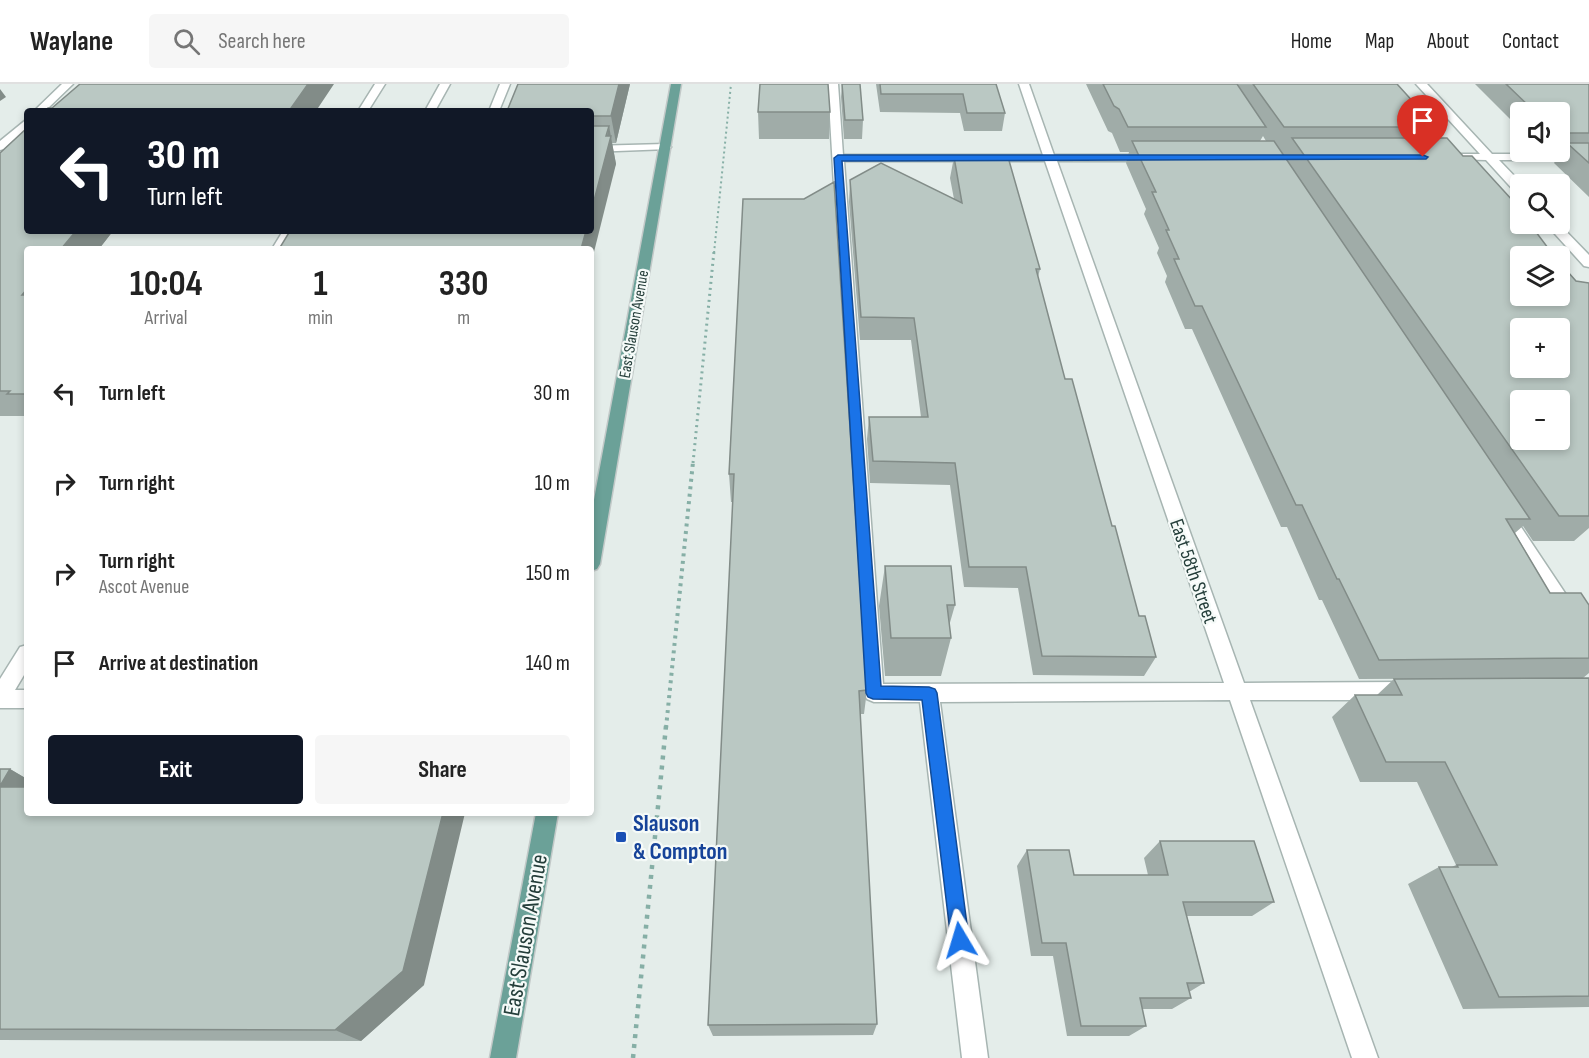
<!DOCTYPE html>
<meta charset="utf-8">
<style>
body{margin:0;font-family:"Sofia Sans Condensed",sans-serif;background:#f6f6f6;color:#222;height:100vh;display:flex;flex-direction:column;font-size:22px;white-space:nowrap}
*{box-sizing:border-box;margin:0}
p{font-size:20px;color:#767676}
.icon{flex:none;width:33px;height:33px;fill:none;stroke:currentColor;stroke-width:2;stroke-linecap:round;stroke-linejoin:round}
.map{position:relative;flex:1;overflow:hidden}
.side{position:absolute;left:24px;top:162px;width:570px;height:570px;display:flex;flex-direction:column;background:#fff;border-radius:6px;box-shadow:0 3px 9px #0003}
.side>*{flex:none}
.top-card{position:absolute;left:24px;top:24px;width:570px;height:126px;border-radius:6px;box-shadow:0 3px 9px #0003;background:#111827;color:#fff;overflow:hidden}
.buttons{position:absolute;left:1510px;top:18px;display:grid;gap:12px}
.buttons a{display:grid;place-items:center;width:60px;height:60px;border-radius:6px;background:#fff;box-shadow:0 3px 9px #0003;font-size:30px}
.pin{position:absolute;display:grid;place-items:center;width:51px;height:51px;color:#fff;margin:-62px -26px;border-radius:50% 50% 50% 0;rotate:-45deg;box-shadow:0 0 6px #0007}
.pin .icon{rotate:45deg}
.me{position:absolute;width:66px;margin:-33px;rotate:353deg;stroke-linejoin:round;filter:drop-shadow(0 0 4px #0008)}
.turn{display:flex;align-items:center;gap:21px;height:126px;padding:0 24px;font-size:27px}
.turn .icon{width:78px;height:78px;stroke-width:2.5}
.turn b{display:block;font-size:42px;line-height:51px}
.eta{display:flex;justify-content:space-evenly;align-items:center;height:102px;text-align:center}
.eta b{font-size:36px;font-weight:700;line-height:42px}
.cta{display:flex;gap:12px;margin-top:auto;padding:12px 24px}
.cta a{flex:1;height:69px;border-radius:6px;background:#111827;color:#fff;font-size:24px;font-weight:700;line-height:69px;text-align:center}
.cta a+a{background:#f6f6f6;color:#222}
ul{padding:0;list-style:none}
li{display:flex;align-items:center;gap:18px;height:90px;padding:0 24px}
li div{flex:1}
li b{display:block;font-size:22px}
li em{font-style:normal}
header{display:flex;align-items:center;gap:36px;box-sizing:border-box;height:84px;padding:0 30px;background:#fff;border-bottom:2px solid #e0e0e0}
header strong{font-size:28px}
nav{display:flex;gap:33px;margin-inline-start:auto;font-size:21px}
.search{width:420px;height:54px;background:#f6f6f6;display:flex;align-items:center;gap:15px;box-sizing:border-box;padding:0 21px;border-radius:6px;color:#767676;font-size:22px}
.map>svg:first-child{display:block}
</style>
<header>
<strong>Waylane</strong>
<div class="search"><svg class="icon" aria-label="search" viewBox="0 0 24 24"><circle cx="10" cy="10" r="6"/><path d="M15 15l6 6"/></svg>Search here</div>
<nav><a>Home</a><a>Map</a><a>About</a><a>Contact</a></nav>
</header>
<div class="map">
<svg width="1589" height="974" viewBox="0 0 1589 974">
<rect width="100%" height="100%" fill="#e4edea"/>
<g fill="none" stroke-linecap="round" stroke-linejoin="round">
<defs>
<path id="minor" d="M62,0h11l-28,27h-11z
M375,0h10l-17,27h-10z
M440,0h10l-15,27h-10z
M500,0h10l-11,27h-10z
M828,0h10l5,71h200l-24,-71h10l25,71h98l6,3 -6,3h-95l187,522 160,-1 7,3 3,6 -3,6 -7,3h-154l128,358h-26l-122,-358 -290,2 48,356h-26l-42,-356h-46l-7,-3 -3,-6zM844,77h201l179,522 -341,1z
M1416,0h11l65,70h97v6h-90l23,24 -1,11 -4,-1 -31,-34 -40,-1 -2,-2 6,-3h30z
M27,35v9l-23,21 -4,1v-9z
M665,60l6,3 -2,2 -78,3v-6z
M1546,140h13l30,31v12l-5,-1z
M283,147h12l-11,18h-12z
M1503,424l6,1 80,120v24l-7,-2 -85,-132 -3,-5 3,-5z
M27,561v25l-12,20h12v18h-27v-29l20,-32z"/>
<path id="major" d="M671,0h10l-81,480 -3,5 -6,2v-55z
M536,729h22l-42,245h-26z"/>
</defs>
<use href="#minor" stroke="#a7b5b2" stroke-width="3"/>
<use href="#major" stroke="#c2c9c8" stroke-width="3"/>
<path stroke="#86afa6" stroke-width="2" stroke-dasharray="2 3" stroke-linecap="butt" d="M714,169l17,-169"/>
<path stroke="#86afa6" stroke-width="3" stroke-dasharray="2 4" stroke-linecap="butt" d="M693,379l21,-212"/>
<path stroke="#86afa6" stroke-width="4" stroke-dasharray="3 4.5" stroke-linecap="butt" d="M666,644l27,-266"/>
<path stroke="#86afa6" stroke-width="4.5" stroke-dasharray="4 6" stroke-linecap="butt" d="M633,974l33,-332"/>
<use href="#minor" fill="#fff" fill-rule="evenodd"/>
<use href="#major" fill="#6ba198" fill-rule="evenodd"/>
</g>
<path fill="#a0aca8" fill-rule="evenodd" d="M630,0l-14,59h-4l4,21 -25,67v-120z
M842,0h18l3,36 -1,19h-18l-3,-42z
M876,0h120l9,29 -3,18h-38l-4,-18 -80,-1z
M1086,0h311l39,43 -6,11 124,118 22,25 13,2v245l-15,13h-41l-10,-15 -8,7 35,60 39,12v68l-6,5 -224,1 -37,-79h-3l-32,-73h-6l-89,-198h-7l-20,-47 2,-6 -10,-23 2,-5 -15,-34 2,-5 -20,-46 3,-11h-9l-8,-19 -4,-2zM1263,52l3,5h-6z
M1475,0h114v113l-35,-34 7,-11h-19h18v-40h-39v18z
M758,28h72l-1,27h-70z
M0,69l113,78 -14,18h-72v167h-27z
M954,73l86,112 -2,8 27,102 74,237 17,41 -12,19 -111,-1 -15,-87 -54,-1 -14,-102 -80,-2 -3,-44 2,-22h52l-10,-77h-51l-11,-138 1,-22 104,19 -4,-21z
M743,115l124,491 -3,24h-4l17,310 -4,11 -160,1 -5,-11 25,-523h-2l-2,-28z
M885,482l70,39 -6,21 2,12 -10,38h-56l-6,-70z
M1589,594v329l-126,2 -55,-125 31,-17h13l4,-2 -39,-83h-57l-28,-65 23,-22h22l17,-16z
M0,685h10l17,10v34l397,172 -63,56 -361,-1z
M1160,757l114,61 -22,14h-65l17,67 -15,9 2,6 -19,11h-30l4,17 -17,10h-62l-14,-80h-22l-14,-90 10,-16 47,25h74l-4,-17z"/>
<path fill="#828c88" d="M308,0h26l-18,27h-27z
M619,0h11l-14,59 -5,-27z
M0,5l6,8 -6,4z
M609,42l7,38 -25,100v-15h-10l5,-18h5v-19z
M76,147h37l-14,18h-38z
M10,685l17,10v24l-27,-15v-2z
M443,729h22l-41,172 -63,56 -26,-11z"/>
<path fill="#bac8c3" stroke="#828c88" stroke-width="1.5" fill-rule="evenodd" d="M80,0h228l-19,27h-244l3,-3h4z
M518,0h101l-8,32h-20v-5h-84z
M760,0h68l2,28h-72z
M842,0h18l3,36h-18z
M880,0h116l9,29h-38l-4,-19h-82z
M1103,0h134l29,43h-138l-9,-18 -5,-3z
M1253,0h144l39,43h-152z
M1506,0h83v49h-29v-21h-25z
M591,42h18l-3,10h5l-20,76z
M27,44v103h49l-15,18h-34v40l-5,6h5v99h-20l3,-3h-10v-238z
M1292,54h155l16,18h9l41,45 8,11v12h9l24,32h-33v40h39v-33l16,18 13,2v233h-30zM1521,244h39v40h-39zM1521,316h39v40h-39z
M1132,57h142l256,378h-24l44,74h31l8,12v53l-210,2 -40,-81h-2l-35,-74h-6l-94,-199h-7l-21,-47h5l-13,-29h3l-17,-38h4z
M1567,59h22v20z
M954,73h54l32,112h-4l29,110h7l40,147h3l24,90h6l11,41 -114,-1 -16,-89h-57l-14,-104 -82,-2 -4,-44h59l-14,-99 -53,-1 -11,-137 31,-17 81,40z
M834,98l33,508 -8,1 18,333 -169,1 26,-551h-5l14,-275h61z
M290,147h296l-5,18h-302z
M885,482h66l4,39h-8l4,33h-60z
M1589,594v318l-90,1 -60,-130h19l-1,-2h40l-52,-103h-59l-31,-67h47l-8,-16z
M0,685h10l-10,17z
M0,703h27v26h416l-40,158 -68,59 -335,-1z
M1160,757h94l20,61h-91l21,81h-17l4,15h-51l6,28h-65l-15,-83h-24l-15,-93h42l5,25h94z"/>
<path fill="#1a73e8" stroke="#114b97" stroke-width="1.5" d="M1423,71l5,2 -2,2 -584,2 39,525 48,1 6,2 2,4 32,247 -3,6 -6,3 -7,-3 -2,-6 -29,-240 -49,-1 -5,-2 -2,-4 -32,-535 4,-3z"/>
<rect fill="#1a4fb4" stroke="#f5faf8" stroke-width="2" x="615" y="747" width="12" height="12" rx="3"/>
<g text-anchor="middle" stroke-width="4.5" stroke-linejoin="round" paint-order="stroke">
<g font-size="16" fill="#243e3a" stroke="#f5faf8">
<text transform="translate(633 240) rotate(-80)" y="6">East Slauson Avenue</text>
</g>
<g font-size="20" fill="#243e3a" stroke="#f5faf8">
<text transform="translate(1194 487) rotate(71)" y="7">East 58th Street</text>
</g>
<g font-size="24" font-weight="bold" fill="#164399" stroke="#f5faf8" text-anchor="start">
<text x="633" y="747">Slauson<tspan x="633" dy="28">&amp; Compton</tspan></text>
</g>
<g font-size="24" fill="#243e3a" stroke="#f5faf8">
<text transform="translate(525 851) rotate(-80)" y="8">East Slauson Avenue</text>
</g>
</g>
</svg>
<div class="buttons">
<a><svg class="icon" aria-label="sound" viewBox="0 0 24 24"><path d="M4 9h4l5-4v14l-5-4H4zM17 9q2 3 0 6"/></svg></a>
<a><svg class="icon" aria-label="search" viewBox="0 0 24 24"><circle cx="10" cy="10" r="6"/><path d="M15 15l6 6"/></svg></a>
<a><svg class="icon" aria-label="layers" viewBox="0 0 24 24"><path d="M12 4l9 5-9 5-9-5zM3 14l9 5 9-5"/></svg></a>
<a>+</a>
<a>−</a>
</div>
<div class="pin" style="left:1423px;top:73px;background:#d93025"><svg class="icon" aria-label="arrive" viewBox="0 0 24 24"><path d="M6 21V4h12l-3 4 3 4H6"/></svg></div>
<svg class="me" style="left:960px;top:856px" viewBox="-20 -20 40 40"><path d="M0-17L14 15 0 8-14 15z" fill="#1a73e8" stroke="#fff" stroke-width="4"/></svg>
<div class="top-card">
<div class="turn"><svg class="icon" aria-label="left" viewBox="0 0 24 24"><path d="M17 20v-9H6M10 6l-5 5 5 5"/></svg><div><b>30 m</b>Turn left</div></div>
</div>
<section class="side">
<div class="eta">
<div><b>10:04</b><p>Arrival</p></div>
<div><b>1</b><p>min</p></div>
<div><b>330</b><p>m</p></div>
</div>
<ul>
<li><svg class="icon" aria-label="left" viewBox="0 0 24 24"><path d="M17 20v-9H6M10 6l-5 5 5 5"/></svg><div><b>Turn left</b></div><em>30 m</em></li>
<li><svg class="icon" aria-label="right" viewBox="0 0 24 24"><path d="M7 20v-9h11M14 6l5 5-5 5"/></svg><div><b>Turn right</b></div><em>10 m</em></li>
<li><svg class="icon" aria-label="right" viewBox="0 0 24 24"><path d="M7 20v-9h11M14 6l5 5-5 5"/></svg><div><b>Turn right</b><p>Ascot Avenue</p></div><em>150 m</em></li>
<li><svg class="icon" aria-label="arrive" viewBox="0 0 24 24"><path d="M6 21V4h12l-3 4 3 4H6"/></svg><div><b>Arrive at destination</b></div><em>140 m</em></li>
</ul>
<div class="cta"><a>Exit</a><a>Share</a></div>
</section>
</div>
